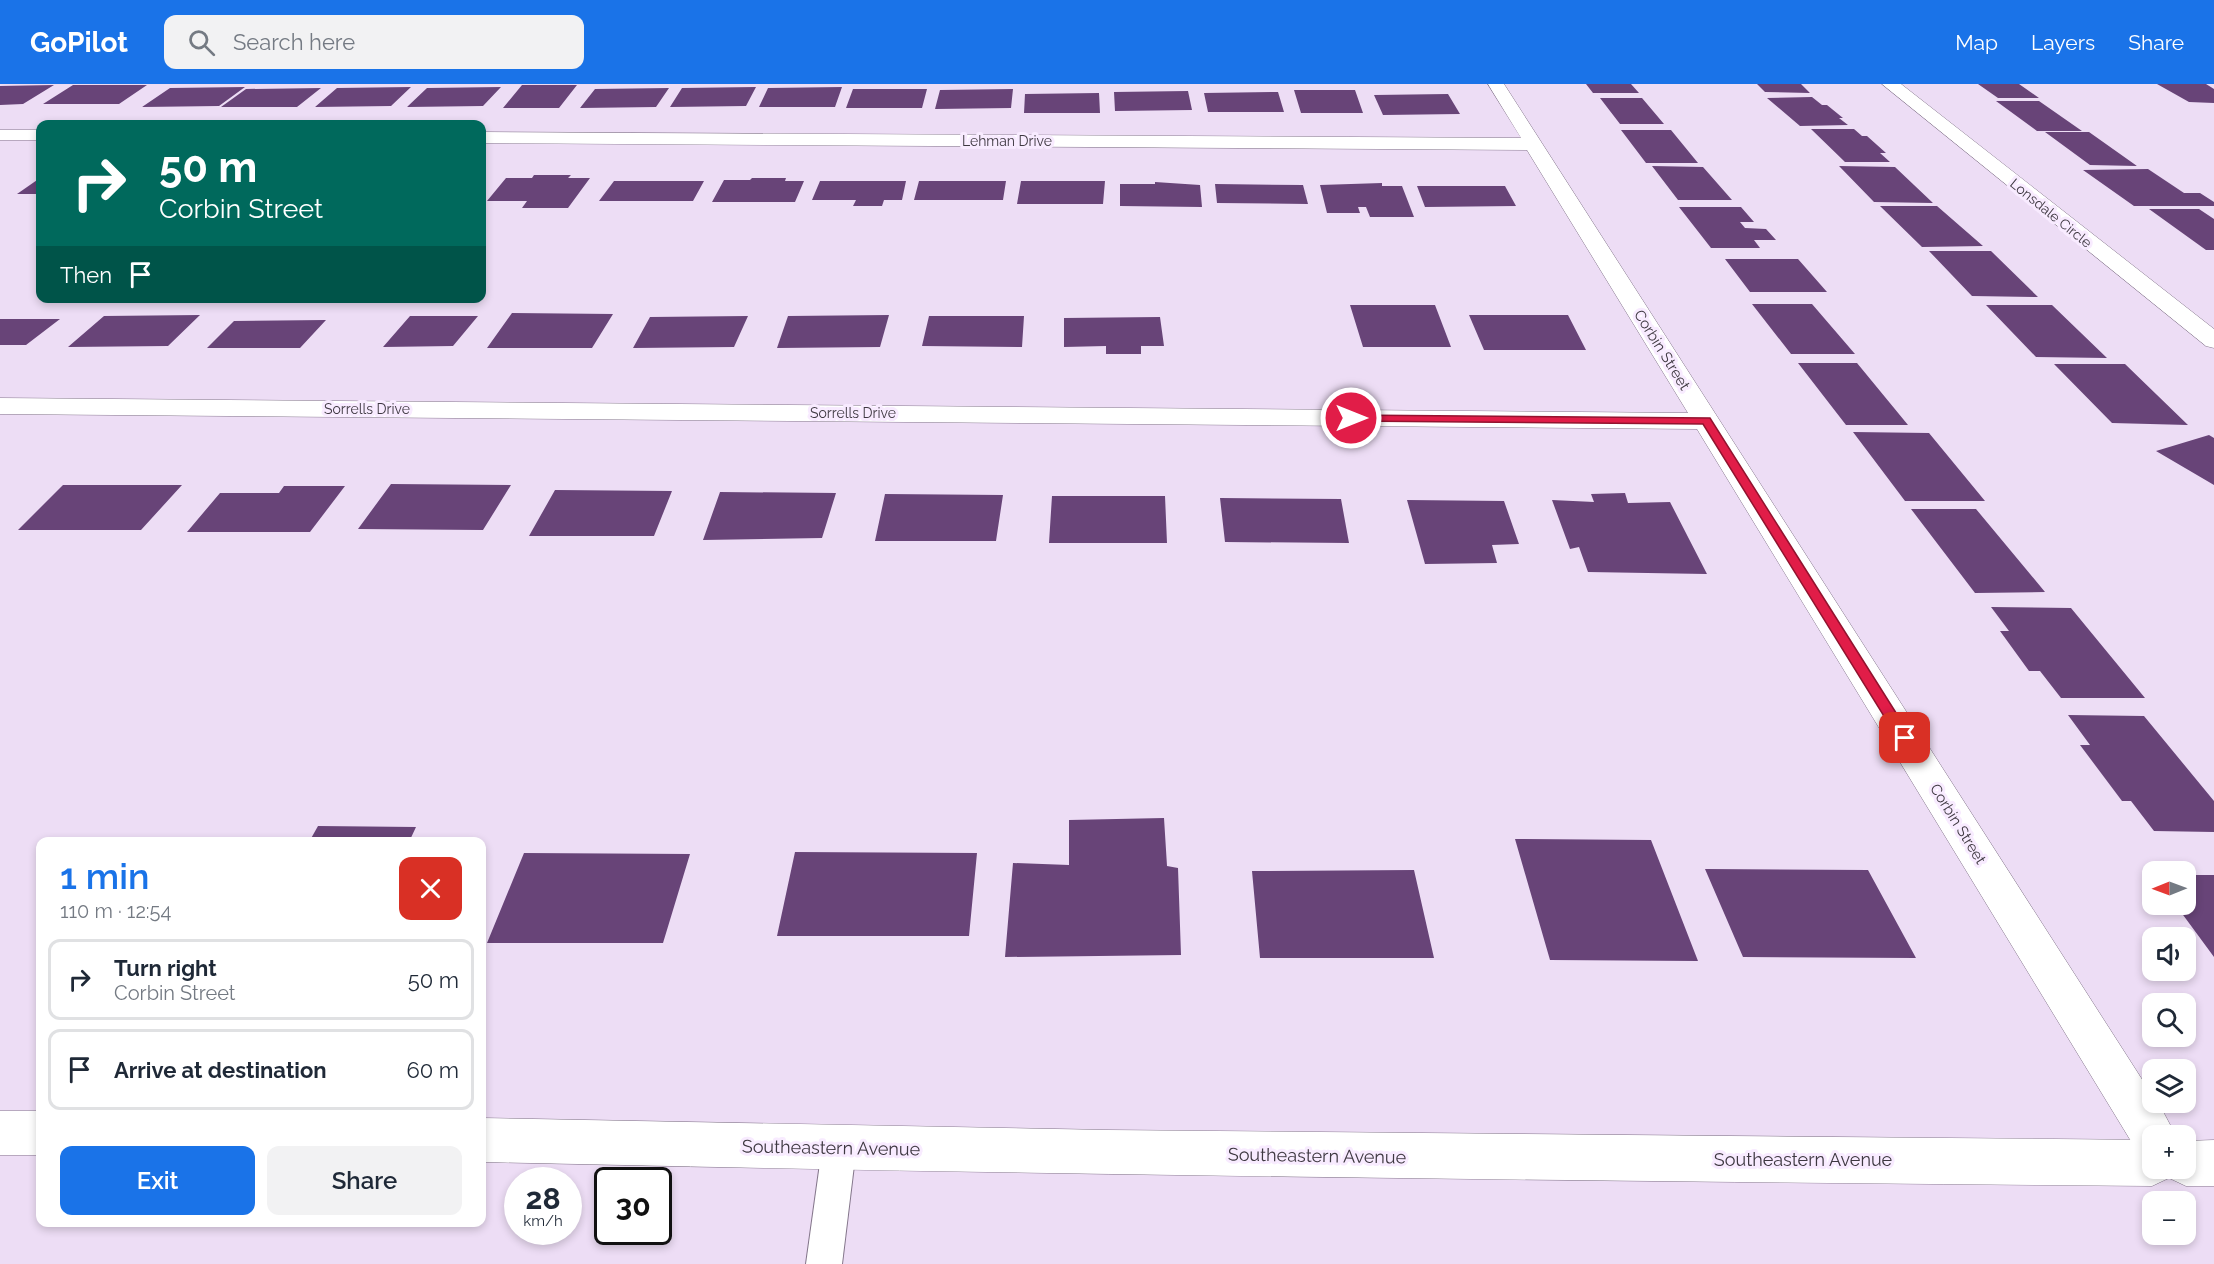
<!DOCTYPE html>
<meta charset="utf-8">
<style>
body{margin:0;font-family:Raleway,sans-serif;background:#f2f2f3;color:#1f2937;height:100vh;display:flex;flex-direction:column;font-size:22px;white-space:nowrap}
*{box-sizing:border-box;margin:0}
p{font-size:20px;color:#747a83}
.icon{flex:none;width:33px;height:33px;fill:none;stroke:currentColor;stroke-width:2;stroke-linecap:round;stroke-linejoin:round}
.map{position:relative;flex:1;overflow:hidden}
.side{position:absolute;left:36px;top:753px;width:450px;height:390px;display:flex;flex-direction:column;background:#fff;border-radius:12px;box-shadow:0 3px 9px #0003}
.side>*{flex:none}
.banner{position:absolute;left:36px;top:36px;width:450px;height:183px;border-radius:12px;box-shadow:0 3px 9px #0003;background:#00695c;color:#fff;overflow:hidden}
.needle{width:39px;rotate:269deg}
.controls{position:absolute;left:2142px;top:777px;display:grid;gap:12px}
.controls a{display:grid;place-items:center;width:54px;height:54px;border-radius:12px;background:#fff;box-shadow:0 3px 9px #0003;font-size:30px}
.speed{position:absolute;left:504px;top:1083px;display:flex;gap:12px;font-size:30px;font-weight:700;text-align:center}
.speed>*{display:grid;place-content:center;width:78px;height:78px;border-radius:50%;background:#fff;box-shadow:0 3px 9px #0003;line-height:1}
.speed small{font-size:15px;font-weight:400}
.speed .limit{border:3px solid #111;border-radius:9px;background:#fff;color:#111}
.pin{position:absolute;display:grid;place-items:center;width:51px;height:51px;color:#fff;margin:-26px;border-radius:12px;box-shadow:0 3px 9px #0006}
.me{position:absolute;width:66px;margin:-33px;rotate:90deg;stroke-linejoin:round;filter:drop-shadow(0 0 4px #0008)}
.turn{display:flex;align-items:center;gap:21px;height:126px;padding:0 24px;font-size:27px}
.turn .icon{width:78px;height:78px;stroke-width:2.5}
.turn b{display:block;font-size:42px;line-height:51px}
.then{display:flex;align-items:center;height:57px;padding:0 24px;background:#0003;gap:12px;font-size:22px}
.round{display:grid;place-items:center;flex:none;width:63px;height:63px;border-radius:12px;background:#f2f2f3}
.overview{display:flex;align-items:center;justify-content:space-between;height:102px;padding:0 24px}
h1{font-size:36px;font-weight:600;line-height:45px;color:#1a73e8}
.button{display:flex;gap:12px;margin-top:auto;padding:12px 24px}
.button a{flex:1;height:69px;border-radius:12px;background:#1a73e8;color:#fff;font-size:24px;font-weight:600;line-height:69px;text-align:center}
.button a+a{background:#f2f2f3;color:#1f2937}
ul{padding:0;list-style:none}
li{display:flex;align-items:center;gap:18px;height:81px;margin:0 12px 9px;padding:0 12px;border:3px solid #e0e1e3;border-radius:12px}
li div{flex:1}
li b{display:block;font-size:22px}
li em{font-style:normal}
header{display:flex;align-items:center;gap:36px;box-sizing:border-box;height:84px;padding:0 30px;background:#1a73e8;color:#fff}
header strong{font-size:28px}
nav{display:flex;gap:33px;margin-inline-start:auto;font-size:21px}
.search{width:420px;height:54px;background:#f2f2f3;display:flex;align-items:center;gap:15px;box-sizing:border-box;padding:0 21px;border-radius:12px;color:#747a83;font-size:22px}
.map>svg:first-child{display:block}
</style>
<header>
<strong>GoPilot</strong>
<div class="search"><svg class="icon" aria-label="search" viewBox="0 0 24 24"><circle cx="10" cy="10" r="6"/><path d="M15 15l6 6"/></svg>Search here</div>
<nav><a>Map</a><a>Layers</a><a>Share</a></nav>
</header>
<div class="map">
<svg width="2214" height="1180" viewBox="0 0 2214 1180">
<rect width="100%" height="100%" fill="#edddf5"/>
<path fill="#684478" d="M1586,0h45l8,9h-46z
M1757,0h44l9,9 -45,-1z
M1978,0h41l20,14h-41z
M2157,0h49l8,5v14l-25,-1z
M54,1l-31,19 -23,1v-19z
M73,1h74l-28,19h-76z
M522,1h55l-18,23h-56z
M245,3l-26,19 -77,1 28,-19z
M411,3l-20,19 -76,1 22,-19z
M501,3l-18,19 -76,1 20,-19z
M756,3l-10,19 -76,1 12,-19z
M842,3l-7,20h-76l9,-19z
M321,4l-24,19h-76l25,-18z
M669,4l-13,19 -76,1 15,-19z
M853,5h74l-5,19h-76z
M1013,5l-2,19 -76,1 5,-19z
M1294,6h61l8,23h-62z
M1188,7l4,19 -77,1 -1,-19z
M1278,8l6,20h-76l-4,-19z
M1099,9l1,20h-76l1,-19z
M1448,10l12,20 -77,1 -9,-20z
M1812,13l10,8h5l16,13h-4l9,7 -48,1 -33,-28z
M1600,14h42l22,26h-44z
M1996,17h43l43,30h-45z
M1811,45h43l8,7h5l19,17h-6l10,9h-45z
M1621,46h50l27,33h-52z
M2045,48h44l48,34 -47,-1z
M1652,82l51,1 29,33h-54z
M1839,82l56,1 38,36 -59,-1z
M2148,85l36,24h16l14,9v4h-80l-51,-36z
M534,91h37l-3,3h22l-22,30h-46l5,-7h-40l19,-23h26z
M40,94v16h-23z
M752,94h34l-1,3h19l-9,21h-83l12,-22h26z
M614,97h90l-11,20h-94z
M820,97h86l-4,19h-18l-2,6h-29l3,-6h-44z
M919,97h87l-3,19h-89z
M1021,97h84l-2,23h-86z
M1155,98l45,3 2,22 -82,-1v-22h35z
M1382,99v3h20l12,31h-44l-4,-10h-8l2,6h-33l-7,-28z
M1215,100l88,1 5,19 -91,-1z
M1417,102h88l11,20 -91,1z
M1880,122h57l46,40 -61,1z
M1679,123h62l13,15h-14l5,6 21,1 10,11h-22l6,8h-49z
M2149,125h50l15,10v31h-8z
M1929,167h62l47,46 -66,-1z
M1725,175h73l29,33h-77z
M1752,220h60l43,50h-64z
M1350,221h85l16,42h-88z
M1986,221h66l55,53 -71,-1z
M512,229l101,1 -21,34h-105z
M200,231l-32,31 -100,1 36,-31z
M889,231l-9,32 -103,1 11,-32z
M1469,231h99l18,35h-102z
M410,232h68l-25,30 -70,1z
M748,232l-14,31 -101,1 17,-31z
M929,232h95l-2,31 -100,-1z
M1160,233l4,29h-23v8h-35v-8l-42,1v-29z
M0,235h60l-34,26h-26z
M326,236l-26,28h-93l27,-27z
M1798,279h59l51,62h-62z
M2054,280h71l63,61 -76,-2z
M1853,348l76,1 56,68h-80z
M2209,351l5,3v47l-58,-34z
M391,400l120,1 -28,45 -125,-1z
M63,401h119l-41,45h-123z
M284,402h61l-35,46h-123l33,-39h59z
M555,406l117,1 -18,45h-125z
M720,408l116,1 -14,45 -119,2z
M1625,409l3,10 42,-1 37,72 -119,-2 -9,-25 -9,2 -18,-49 42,2 -3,-8z
M885,410l118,1 -7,46h-121z
M1052,412h113l2,47h-118z
M1220,414l121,1 8,44 -124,-1z
M1407,416l97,1 15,43 -27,1 5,18 -72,1z
M1911,425h65l69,83 -70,1z
M1991,523l80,1 74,90h-84l-21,-27h-11l-29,-40h9z
M2068,631l76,1 70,85v31l-60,-1 -23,-30h-9l-42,-56h10z
M1164,734l3,48 11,2 3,87 -176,2 8,-94 56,2v-45z
M318,742l98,1 -7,15h-100z
M1515,755l136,1 47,121 -148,-1z
M795,768l182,1 -8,83h-192z
M524,769l166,1 -27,89h-176z
M1705,785l163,1 48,88 -173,-1z
M1414,786l20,88h-174l-8,-87z
M2186,791h28v82l-39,-53h11z"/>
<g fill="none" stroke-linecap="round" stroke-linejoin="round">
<defs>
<path id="service" d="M839,1049l12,5 5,11 -14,115h-36l16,-115 5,-11z"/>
<path id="minor" d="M1488,0h16l648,1011v7h6l18,34h-24v22l-15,-7 -440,-722 -1697,-15v-16l1688,15 -161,-263 -1045,-7v-11l1039,6z
M1882,0h19l313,245v19l-8,-2z
M0,46h40v10h-40z"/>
<path id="tertiary" d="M0,1027h40v44h-40z
M482,1034l626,12 1044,10v28h34v-27l28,-1v46h-28l-17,-8 -17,8c-557,-5 -1113,-11 -1670,-24z"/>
</defs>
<use href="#service" stroke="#83758a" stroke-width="2"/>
<use href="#minor" stroke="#83758a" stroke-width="1"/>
<use href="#tertiary" stroke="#83758a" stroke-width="1"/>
<use href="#service" fill="#fff" fill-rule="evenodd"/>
<use href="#minor" fill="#fff" fill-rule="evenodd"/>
<use href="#tertiary" fill="#fff" fill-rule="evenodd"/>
</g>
<path fill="#e11d48" stroke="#92132f" stroke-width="1.5" d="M1347,331l363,3 200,317 2,3 -2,4h-10l-197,-318 -352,-3 -4,-1z"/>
<g text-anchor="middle" stroke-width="6" stroke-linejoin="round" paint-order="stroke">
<g font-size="14" fill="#3e3841" stroke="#f8ebff">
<text x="1007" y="62">Lehman Drive</text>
<text transform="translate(2051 129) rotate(39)" y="5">Lonsdale Circle</text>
<text x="367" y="330">Sorrells Drive</text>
<text x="853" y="334">Sorrells Drive</text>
</g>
<g font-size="15" fill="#3e3841" stroke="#f8ebff">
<text transform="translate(1662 266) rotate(58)" y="5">Corbin Street</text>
<text transform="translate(1958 740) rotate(58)" y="5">Corbin Street</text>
</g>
<g font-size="18" fill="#3e3841" stroke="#f8ebff">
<text transform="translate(831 1064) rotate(1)" y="6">Southeastern Avenue</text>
<text transform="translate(1317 1072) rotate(1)" y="6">Southeastern Avenue</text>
<text x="1803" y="1082">Southeastern Avenue</text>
</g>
</g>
</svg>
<div class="controls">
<a><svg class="needle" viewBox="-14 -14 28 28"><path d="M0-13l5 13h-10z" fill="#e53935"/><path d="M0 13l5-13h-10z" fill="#747a83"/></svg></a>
<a><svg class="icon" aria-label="sound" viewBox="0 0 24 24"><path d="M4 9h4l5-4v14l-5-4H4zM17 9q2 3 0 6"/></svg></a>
<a><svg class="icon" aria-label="search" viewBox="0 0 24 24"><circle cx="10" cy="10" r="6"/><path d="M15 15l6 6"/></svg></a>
<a><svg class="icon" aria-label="layers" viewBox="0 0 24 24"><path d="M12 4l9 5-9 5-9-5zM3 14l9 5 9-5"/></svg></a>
<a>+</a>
<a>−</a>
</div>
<div class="speed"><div>28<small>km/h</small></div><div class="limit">30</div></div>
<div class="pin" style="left:1905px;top:654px;background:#d93025"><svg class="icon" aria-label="arrive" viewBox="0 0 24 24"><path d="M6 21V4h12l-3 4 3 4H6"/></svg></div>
<svg class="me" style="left:1351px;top:334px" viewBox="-20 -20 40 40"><circle r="17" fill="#e11d48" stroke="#fff" stroke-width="3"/><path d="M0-11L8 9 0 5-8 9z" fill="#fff"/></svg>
<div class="banner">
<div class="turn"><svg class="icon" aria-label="right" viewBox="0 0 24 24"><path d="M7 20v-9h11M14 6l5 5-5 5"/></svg><div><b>50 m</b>Corbin Street</div></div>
<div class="then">Then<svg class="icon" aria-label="arrive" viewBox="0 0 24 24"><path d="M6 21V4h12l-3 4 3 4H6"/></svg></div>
</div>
<section class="side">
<div class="overview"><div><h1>1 min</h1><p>110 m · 12:54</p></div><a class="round" style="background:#d93025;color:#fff"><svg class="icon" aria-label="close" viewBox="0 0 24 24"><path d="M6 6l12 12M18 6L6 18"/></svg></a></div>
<ul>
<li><svg class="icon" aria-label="right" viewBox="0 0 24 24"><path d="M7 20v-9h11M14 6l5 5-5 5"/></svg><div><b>Turn right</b><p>Corbin Street</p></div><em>50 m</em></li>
<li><svg class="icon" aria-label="arrive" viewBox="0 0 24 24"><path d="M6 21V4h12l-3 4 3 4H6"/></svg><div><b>Arrive at destination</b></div><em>60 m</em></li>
</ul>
<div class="button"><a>Exit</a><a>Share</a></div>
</section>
</div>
